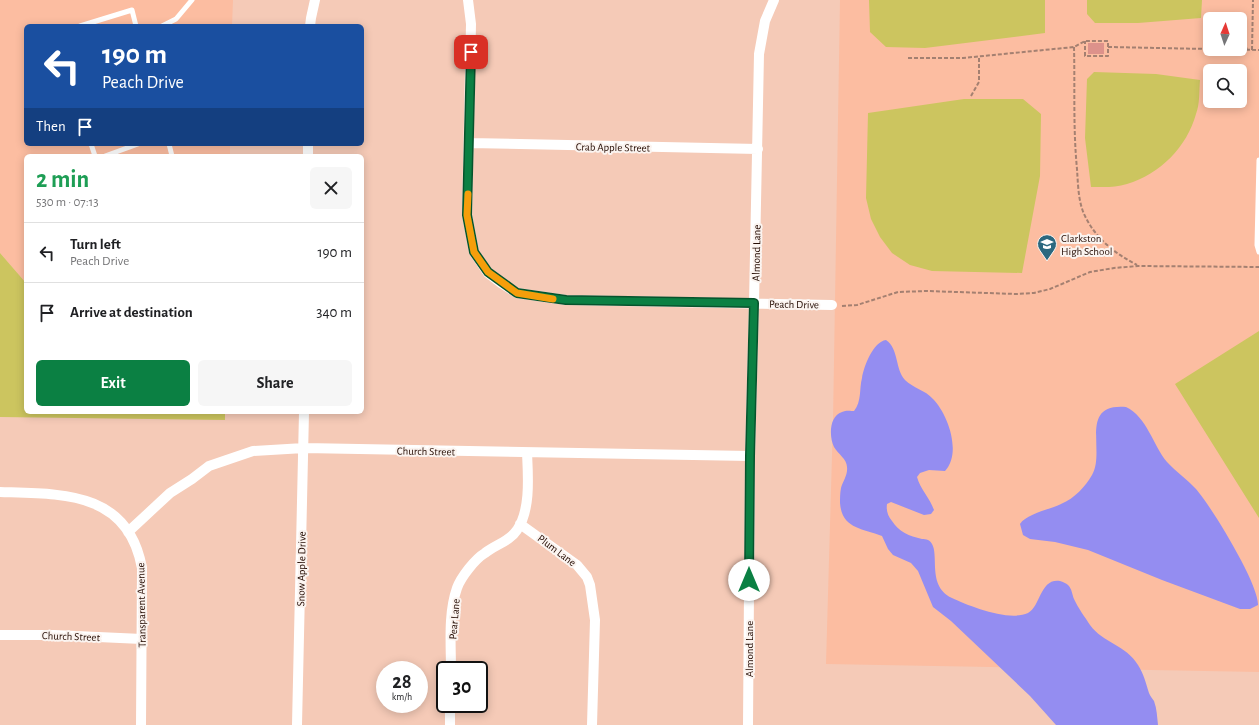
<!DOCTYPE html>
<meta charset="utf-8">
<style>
body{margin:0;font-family:"Alegreya Sans",sans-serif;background:#f6f6f6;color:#202124;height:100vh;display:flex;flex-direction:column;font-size:15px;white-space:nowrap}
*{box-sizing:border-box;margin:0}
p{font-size:13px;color:#757577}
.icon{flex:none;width:22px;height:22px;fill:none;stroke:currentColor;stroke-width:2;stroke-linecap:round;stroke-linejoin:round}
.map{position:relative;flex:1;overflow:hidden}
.side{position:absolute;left:24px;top:154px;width:340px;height:260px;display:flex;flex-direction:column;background:#fff;border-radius:6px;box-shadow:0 2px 10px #0003}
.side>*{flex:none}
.hud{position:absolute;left:24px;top:24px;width:340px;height:122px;border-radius:6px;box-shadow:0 2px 10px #0003;background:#1a4fa0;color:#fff;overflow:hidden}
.needle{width:26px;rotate:3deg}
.buttons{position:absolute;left:1203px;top:12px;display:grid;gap:8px}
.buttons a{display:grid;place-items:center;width:44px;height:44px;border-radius:6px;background:#fff;box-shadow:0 2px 10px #0003;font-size:20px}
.speed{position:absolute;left:376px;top:661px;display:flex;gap:8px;font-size:20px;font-weight:700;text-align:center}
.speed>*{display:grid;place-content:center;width:52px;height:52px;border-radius:50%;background:#fff;box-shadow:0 2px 10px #0003;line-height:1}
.speed small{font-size:10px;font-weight:400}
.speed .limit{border:2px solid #111;border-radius:6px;background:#fff;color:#111}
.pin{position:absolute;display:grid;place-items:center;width:34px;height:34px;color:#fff;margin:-17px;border-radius:8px;box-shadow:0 2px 6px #0006}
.me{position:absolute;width:44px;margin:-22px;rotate:0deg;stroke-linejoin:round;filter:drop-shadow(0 0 3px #0008)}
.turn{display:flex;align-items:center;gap:14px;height:84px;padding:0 12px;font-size:18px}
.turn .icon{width:52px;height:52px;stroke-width:2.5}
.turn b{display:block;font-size:28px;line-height:34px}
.then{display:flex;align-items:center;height:38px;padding:0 12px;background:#0003;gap:8px;font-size:15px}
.round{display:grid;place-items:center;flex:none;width:42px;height:42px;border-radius:6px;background:#f6f6f6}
.summary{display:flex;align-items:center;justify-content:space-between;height:68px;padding:0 12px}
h1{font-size:24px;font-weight:700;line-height:30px;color:#1e9e55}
.cta{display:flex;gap:8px;margin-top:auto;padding:8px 12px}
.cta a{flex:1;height:46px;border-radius:6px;background:#0b8043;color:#fff;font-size:16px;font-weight:700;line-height:46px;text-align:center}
.cta a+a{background:#f6f6f6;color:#202124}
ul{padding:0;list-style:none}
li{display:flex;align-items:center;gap:12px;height:60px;padding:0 12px;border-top:1px solid #e0e0e0}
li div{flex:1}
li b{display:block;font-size:15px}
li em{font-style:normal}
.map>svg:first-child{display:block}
</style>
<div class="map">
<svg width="1259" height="725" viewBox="0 0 1259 725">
<rect width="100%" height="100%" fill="#f5cab7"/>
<path fill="#fcbda1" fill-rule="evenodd" d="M0,0h233l-1,26h-206v118h204v12h-204v127l-26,-30z
M840,0h419v672l-433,-8 7,-243zM1210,19h30v30h-30zM1210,71h30v30h-30z"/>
<path fill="#ccc55f" d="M869,0h176v33l-120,15 -39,-1 -16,-15z
M1087,0h115l-1,18 -63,5h-43l-8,-9z
M1094,72l62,2 44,6c-1,11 0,24 -4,34 -9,33 -36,60 -69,70 -12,4 -24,3 -36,3l-6,-49 2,-59z
M964,99h59l18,15 -1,62 -18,97 -90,-2 -22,-6 -18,-12 -12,-16 -9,-18 -5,-21 2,-85z
M0,253l26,30v129h199v8l-225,-3z
M1259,331v187l-84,-134z"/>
<path fill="#948df1" d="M886,340c13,9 9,29 19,40 8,8 20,10 28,19 15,15 29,54 12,72l-16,-1 -9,3 -3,4c3,12 13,21 17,33l-3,4 -7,1 -33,-13 -4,2c-1,7 1,12 5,17 7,11 17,15 30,18 2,0 4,0 6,1 15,8 -4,45 24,58 17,8 57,24 76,15 13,-7 12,-35 32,-32 3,1 6,2 8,4 4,4 4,9 6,14 4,9 11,18 16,26 13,18 36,20 48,40 6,9 8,19 11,28 1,3 3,5 5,8 3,8 3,16 4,24h-102l-26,-29 -79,-75 -18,-14 -15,-36 -7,-8 -18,-8 -5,-6 -6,-13c-20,-8 -40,-7 -42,-33 0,-5 0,-10 1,-15 2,-7 7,-13 6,-21 0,-8 -9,-13 -13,-20 -5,-10 -5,-31 8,-35 4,-2 9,-1 12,-1 8,-10 5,-22 8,-33 2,-12 11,-36 24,-38z
M1126,407c21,10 27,38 41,55 9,10 20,17 29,27 15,17 63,95 62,116l-8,4h-10l-78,-29 -74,-30 -33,-8 -25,-3 -7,-4 -3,-11c6,-10 31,-15 41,-20 14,-6 24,-17 31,-29 14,-24 -14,-72 34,-68z"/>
<path fill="#dd928b" d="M1088,43h16v11h-16z"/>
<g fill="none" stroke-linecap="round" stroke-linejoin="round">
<path stroke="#a48071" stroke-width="2" stroke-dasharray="4 2" stroke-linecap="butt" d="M1234,19l2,-3 1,3
M1240,28l7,22
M1074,47c1,41 -1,81 3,122 1,14 1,31 7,45 11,24 30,39 53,51
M1108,47l151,3
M1252,50l1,-50
M908,58h55l111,-11 11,-6h23v15h-23v-15
M971,96l8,-14v-25
M842,306l15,-1 41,-13 29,-1 89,3 18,-1 16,-4 40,-17 24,-4 24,-2 121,1"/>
<path stroke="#fff" stroke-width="5" d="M80,26l52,-16 4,16
M162,26l14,-7 16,-19
M91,144l4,12
M169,144l3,12
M105,156l33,-12
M1259,160l-2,85 2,7"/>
<path stroke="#fff" stroke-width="10" d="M468,0l3,24 -4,191 7,37 14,21 13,10 16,10 49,7 266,5
M310,26l1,-8 4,-18
M469,143l289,6
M308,156v-12
M0,492c63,2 128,-1 142,76l-1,157
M520,524l57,41 10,12 3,8 5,35 -3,105
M128,532l42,-39 22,-14 17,-13 44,-15 51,-3 446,8
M0,635h54l88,4
M451,670c0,-26 -3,-56 6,-82 4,-11 18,-29 28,-35 10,-8 25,-12 32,-23 14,-20 11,-55 10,-77
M297,725l7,-313
M450,725v-21
M748,725l2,-269 4,-153 5,-249 6,-33 9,-21"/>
</g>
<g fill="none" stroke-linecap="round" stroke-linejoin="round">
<defs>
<path id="route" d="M471,52l-4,163 7,37 14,20 29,21 49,7 188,3 -4,153 -1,124"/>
</defs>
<use href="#route" stroke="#07532c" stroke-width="10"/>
<use href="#route" stroke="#0b8043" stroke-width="7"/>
<path stroke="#f59e0b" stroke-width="7" d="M468,194l-1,21 7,37 14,20 29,21 36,6"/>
</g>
<defs>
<symbol id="school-pin" viewBox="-11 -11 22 30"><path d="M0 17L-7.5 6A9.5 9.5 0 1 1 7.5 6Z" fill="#2b687f" stroke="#fbf4f0"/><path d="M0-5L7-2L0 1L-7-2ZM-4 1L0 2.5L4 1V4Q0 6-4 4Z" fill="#fff"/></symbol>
</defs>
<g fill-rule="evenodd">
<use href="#school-pin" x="1036" y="233" width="22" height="30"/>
</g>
<g text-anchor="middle" stroke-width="4" stroke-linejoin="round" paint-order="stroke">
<g font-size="11" fill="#240b02" stroke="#fbf4f0">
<text transform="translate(613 147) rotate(1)" y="4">Crab Apple Street</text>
<text transform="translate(756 253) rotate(-89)" y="4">Almond Lane</text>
<text transform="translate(794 304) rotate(1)" y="4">Peach Drive</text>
<text transform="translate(426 451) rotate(1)" y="4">Church Street</text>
<text transform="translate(557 550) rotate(37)" y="4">Plum Lane</text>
<text transform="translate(301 569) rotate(-89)" y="4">Snow Apple Drive</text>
<text transform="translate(141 605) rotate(-91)" y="4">Transparent Avenue</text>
<text transform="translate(454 619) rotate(-85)" y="4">Pear Lane</text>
<text transform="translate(71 636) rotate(2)" y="4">Church Street</text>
<text transform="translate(749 649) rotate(-90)" y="4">Almond Lane</text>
</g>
<g font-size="11" fill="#240b02" stroke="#fbf4f0" text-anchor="start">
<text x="1061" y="242">Clarkston<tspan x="1061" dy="13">High School</tspan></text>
</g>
</g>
</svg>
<div class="buttons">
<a><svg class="needle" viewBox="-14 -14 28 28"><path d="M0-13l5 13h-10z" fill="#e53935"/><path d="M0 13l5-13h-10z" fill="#757577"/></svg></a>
<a><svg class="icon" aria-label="search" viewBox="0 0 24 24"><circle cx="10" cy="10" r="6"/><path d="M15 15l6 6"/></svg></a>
</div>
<div class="speed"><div>28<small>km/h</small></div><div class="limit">30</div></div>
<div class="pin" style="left:471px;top:52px;background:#d93025"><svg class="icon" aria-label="arrive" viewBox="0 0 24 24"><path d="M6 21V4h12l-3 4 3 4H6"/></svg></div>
<svg class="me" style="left:749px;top:580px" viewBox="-20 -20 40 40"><circle r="19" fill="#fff"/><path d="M0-13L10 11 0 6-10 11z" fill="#0b8043"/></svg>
<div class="hud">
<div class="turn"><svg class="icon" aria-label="left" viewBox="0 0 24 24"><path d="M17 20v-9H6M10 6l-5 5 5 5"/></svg><div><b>190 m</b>Peach Drive</div></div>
<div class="then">Then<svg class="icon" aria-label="arrive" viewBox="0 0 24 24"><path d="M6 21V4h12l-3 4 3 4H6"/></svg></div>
</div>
<section class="side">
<div class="summary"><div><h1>2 min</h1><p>530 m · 07:13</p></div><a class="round"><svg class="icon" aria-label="close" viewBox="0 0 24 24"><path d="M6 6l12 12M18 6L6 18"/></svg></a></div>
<ul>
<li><svg class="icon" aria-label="left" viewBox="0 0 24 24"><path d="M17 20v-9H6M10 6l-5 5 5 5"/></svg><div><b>Turn left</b><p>Peach Drive</p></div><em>190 m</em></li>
<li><svg class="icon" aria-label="arrive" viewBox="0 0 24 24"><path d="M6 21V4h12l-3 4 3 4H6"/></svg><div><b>Arrive at destination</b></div><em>340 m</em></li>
</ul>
<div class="cta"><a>Exit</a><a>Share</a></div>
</section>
</div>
